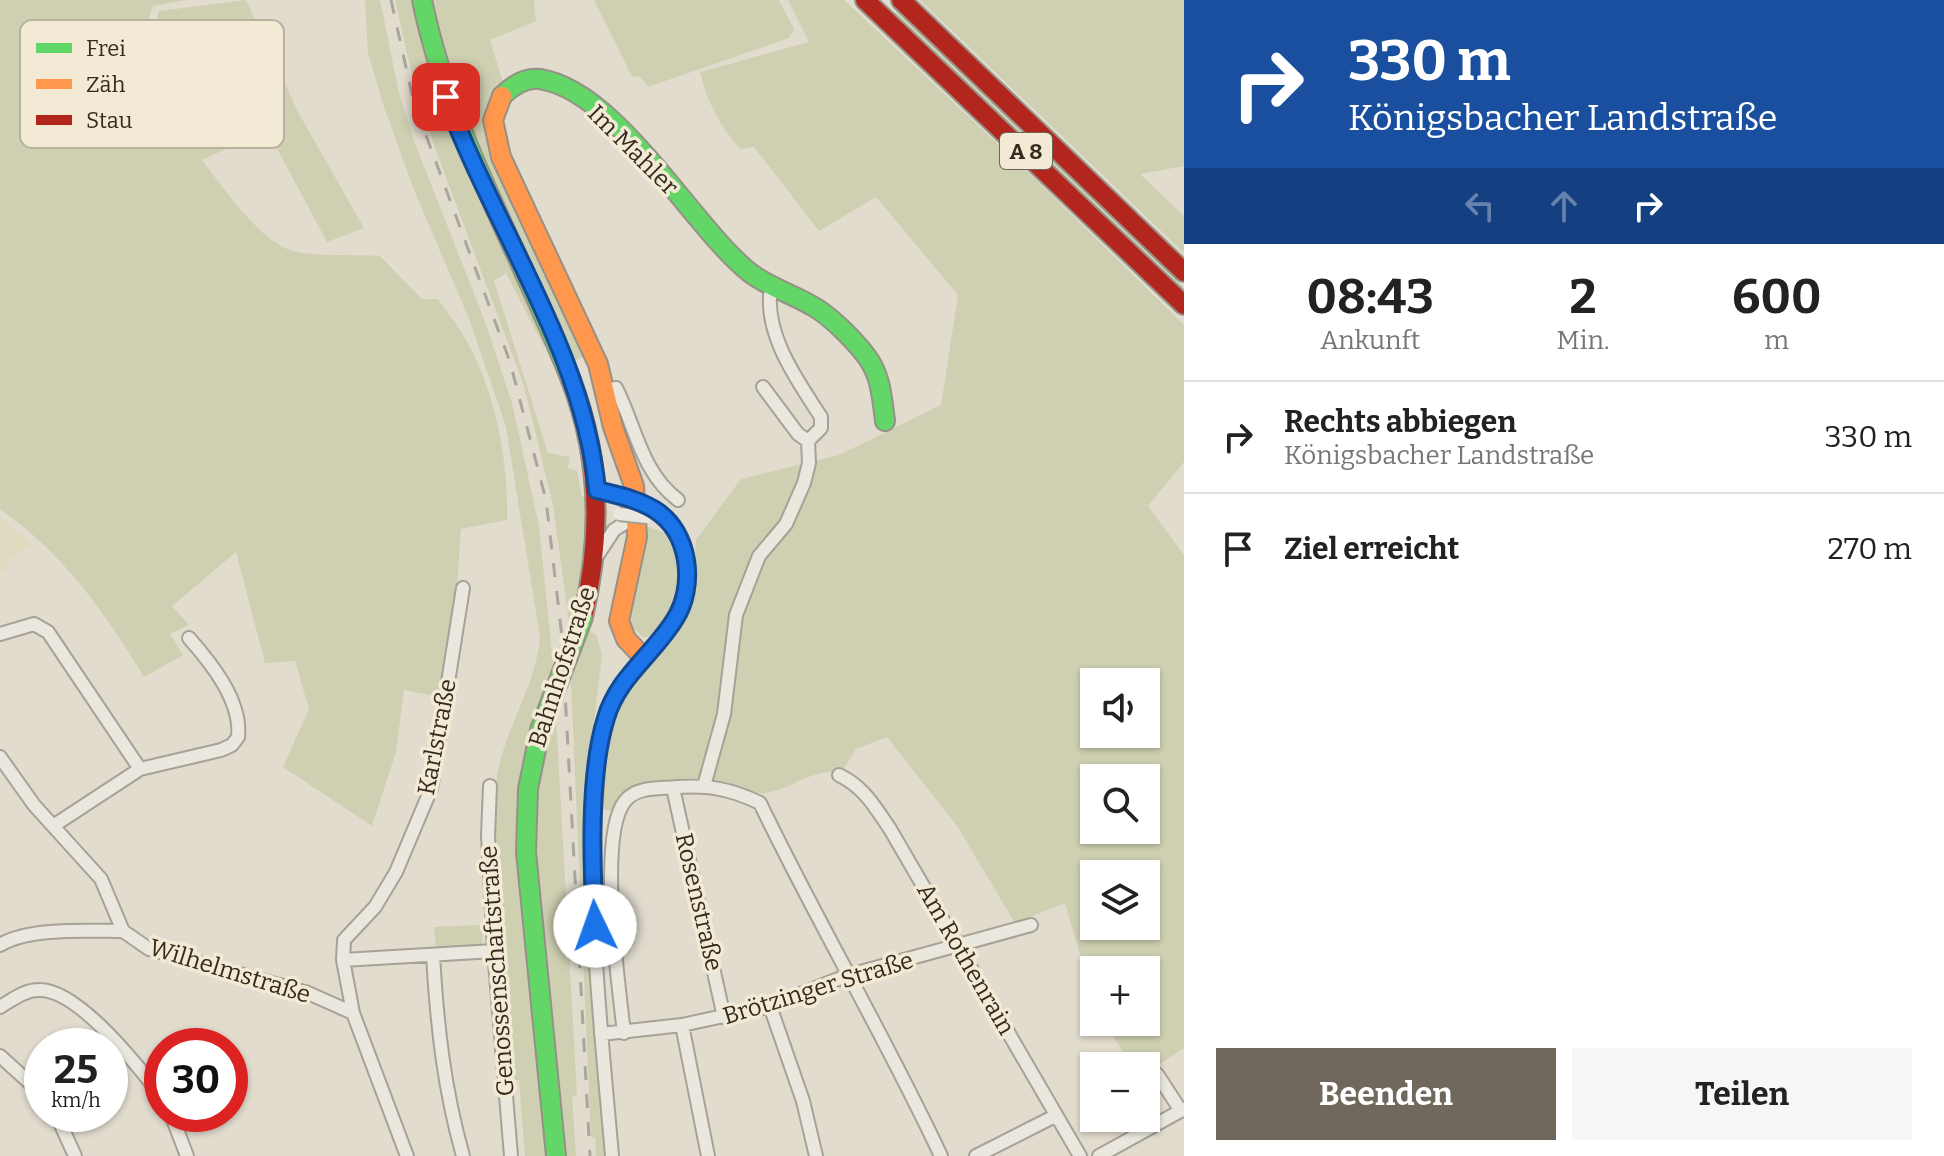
<!DOCTYPE html>
<html lang="de">
<meta charset="utf-8">
<style>
body{margin:0;font-family:Bitter,serif;background:#f6f6f6;color:#222;height:100vh;display:flex;flex-direction:column;font-size:30px;white-space:nowrap}
*{box-sizing:border-box;margin:0}
p{font-size:26px;color:#767676}
.icon{flex:none;width:44px;height:44px;fill:none;stroke:currentColor;stroke-width:2;stroke-linecap:round;stroke-linejoin:round}
.map{position:relative;flex:1;overflow:hidden}
.drawer{display:flex;flex-direction:column;background:#fff;width:760px}
.drawer>*{flex:none}
.guide{background:#1a4fa0;color:#fff;overflow:hidden}
.buttons{position:absolute;left:1080px;top:668px;display:grid;gap:16px}
.buttons a{display:grid;place-items:center;width:80px;height:80px;border-radius:0px;background:#fff;box-shadow:0 2px 6px #0004;font-size:40px}
.speed{position:absolute;left:24px;top:1028px;display:flex;gap:16px;font-size:40px;font-weight:700;text-align:center}
.speed>*{display:grid;place-content:center;width:104px;height:104px;border-radius:50%;background:#fff;box-shadow:0 2px 6px #0004;line-height:1}
.speed small{font-size:20px;font-weight:400}
.speed .limit{border:12px solid #d22;background:#fff;color:#111}
.pin{position:absolute;display:grid;place-items:center;width:68px;height:68px;color:#fff;margin:-34px;border-radius:16px;box-shadow:0 4px 12px #0006}
.me{position:absolute;width:88px;margin:-44px;rotate:357deg;stroke-linejoin:round;filter:drop-shadow(0 0 6px #0008)}
.turn{display:flex;align-items:center;gap:28px;height:168px;padding:0 32px;font-size:36px}
.turn .icon{width:104px;height:104px;stroke-width:2.5}
.turn b{display:block;font-size:56px;line-height:68px}
.lanes{display:flex;align-items:center;height:76px;padding:0 32px;background:#0003;justify-content:center;gap:40px;direction:ltr}
.lanes .off{opacity:.35}
.eta{display:flex;justify-content:space-evenly;align-items:center;height:136px;text-align:center}
.eta b{font-size:48px;font-weight:700;line-height:56px}
.button{display:flex;gap:16px;margin-top:auto;padding:16px 32px}
.button a{flex:1;height:92px;border-radius:0px;background:#71685d;color:#fff;font-size:32px;font-weight:700;line-height:92px;text-align:center}
.button a+a{background:#f6f6f6;color:#222}
ul{padding:0;list-style:none}
li{display:flex;align-items:center;gap:24px;height:112px;padding:0 32px;border-top:2px solid #e0e0e0}
li div{flex:1}
li b{display:block;font-size:30px}
li em{font-style:normal}
main{display:flex;flex:1;min-height:0}
.map>svg:first-child{display:block}
</style>
<main>
<div class="map">
<svg width="1184" height="1156" viewBox="0 0 1184 1156">
<rect width="100%" height="100%" fill="#e1dcce"/>
<path fill="#dfdac0" d="M0,517l33,28 -26,16 1,8 -8,4z"/>
<path fill="#cfd0b2" fill-rule="evenodd" d="M0,0h187l-34,6 -6,18 19,52 7,-3 -16,-55 2,-7 87,-11 52,112 66,116 -37,14 -60,-112 -65,30c22,28 56,80 91,91 23,6 62,3 87,5l42,43h16c9,13 20,26 28,41 29,50 43,123 41,180l-46,9 -4,57 -17,111 -36,-7 -8,62 -24,74 -89,-59 26,-58 -14,-48 -30,2 -29,-111 -64,54 17,19 -19,9 13,21 -39,22c-39,-65 -82,-125 -144,-168z
M365,0h15l19,93 15,48 72,183 26,79 27,123 14,136 24,433 -5,1 4,60h-13l-31,-342 17,-84 7,-14 -18,-10 -9,27 3,2 -6,26 24,395h-25l-6,-76h-9c-9,-91 -29,-214 -13,-304 8,-48 39,-90 43,-139l-34,-210 -36,-106 -56,-131 -30,-83 -16,-54z
M395,0h19l132,341 -2,6 -38,-74 -12,8 54,172 22,4 -2,11 9,3 5,26 5,-1c10,40 -1,83 -14,121l24,19 5,19 -8,68 -8,164 18,269h-8l-1,-19h-4l-23,-522 -15,-110 -29,-119 -89,-238 -23,-73z
M428,0h106l2,21 -46,19 14,46 -15,15 -5,29 20,54 80,172 -9,5 -86,-178 -45,-109z
M594,0h185l15,29 -5,9 -141,49 -8,-11 -8,1z
M788,0h56l189,177 151,148v137l-36,44 36,49v493l-38,25v-7h-6l-7,-13 -8,3 -20,-34h41v-52h-52v33l-29,-100 -50,20 -58,-97 -70,-89 -31,12 -14,23c-34,-3 -48,17 -77,21 -12,2 -48,-15 -66,-15 -21,-1 -43,5 -63,8l-23,26 -14,-5 6,-60 15,-46 18,-29 33,-34 11,-19 12,-36 2,-43 45,-61 98,-24 102,-50 17,-110 -82,-98 -57,34 -65,-84 -14,2c-20,-23 -33,-47 -40,-77l109,-30zM1094,682h52v52h-52zM1094,778h52v52h-52zM1094,874h52v52h-52z
M920,0h264v166l-44,8 44,42v37z
M897,11l287,276v5l-289,-278z
M643,525l24,9c23,37 16,72 -14,102l-10,1 -14,-13 -2,-19z
M483,925l-1,22 -46,2 -2,-22z"/>
<g fill="none" stroke-linecap="round" stroke-linejoin="round">
<defs>
<path id="street" d="M763,387l35,47 10,7 13,-13v-11c-24,-37 -58,-84 -50,-129
M605,390l11,-2c20,39 25,84 62,112
M597,556l17,-26 22,-14
M0,634l34,-10 14,8 92,137
M0,757l34,48 67,74 22,52 26,18 159,44 45,20 54,143
M839,775c25,12 36,32 51,54l190,327
M490,786l-2,50 6,115 17,205
M704,786l20,-72 12,-99 23,-59 27,-32 18,-41 5,-20 -1,-22
M673,788l51,229
M53,826l87,-57 81,-19 11,-5 6,-8c4,-36 -27,-74 -49,-99
M0,945c28,-18 90,-14 123,-14
M433,955c4,70 11,134 30,201
M343,960l151,-9
M770,1006l33,95 13,55
M0,1007c12,-7 24,-17 39,-17 39,-1 100,77 123,107
M353,1013l-10,-53 1,-20 31,-33 21,-35 35,-83 32,-201
M682,1025l26,131
M624,1033c-5,-46 -27,-197 1,-232 12,-15 35,-12 52,-14 32,-2 54,2 83,16 57,119 125,233 181,353
M601,1034l81,-9 88,-19 76,-30 185,-51
M0,1056l42,38
M1157,1074l24,37
M56,1114l19,42
M171,1114l16,42
M176,1124l24,-10
M612,1156c-10,-119 -25,-239 -16,-358 2,-26 2,-54 9,-79 18,-61 101,-97 79,-169 -6,-19 -21,-36 -38,-45
M976,1156l79,-40
M1099,1156l85,-47"/>
<path id="fast" d="M422,0c28,136 99,252 149,380
M502,96c10,-10 23,-19 38,-17 77,12 150,145 209,193 22,17 48,23 70,38 15,10 37,32 48,47 14,19 15,41 18,64
M540,730l-12,59 -2,63 30,304"/>
<path id="slow" d="M502,96l-9,24 8,37 97,207 15,63 21,59 3,51 -18,84 7,18 17,18"/>
<path id="jam" d="M865,0l319,305
M901,0l283,272
M571,380c30,78 31,157 12,237"/>
</defs>
<use href="#street" stroke="#a7a196" stroke-width="16"/>
<use href="#fast" stroke="#969186" stroke-width="22"/>
<use href="#slow" stroke="#969186" stroke-width="22"/>
<use href="#jam" stroke="#969186" stroke-width="22"/>
<use href="#street" stroke="#eae7de" stroke-width="12"/>
<use href="#fast" stroke="#63d668" stroke-width="18"/>
<use href="#slow" stroke="#ff974d" stroke-width="18"/>
<use href="#jam" stroke="#b3261e" stroke-width="18"/>
<path stroke="#aaa69e" stroke-width="3" stroke-dasharray="14 14" stroke-linecap="butt" d="M391,0l23,103 96,259 36,138 16,137 28,519"/>
<defs>
<path id="street-bridge" d="M620,496l26,9
M619,514l28,3"/>
<path id="fast-bridge" d="M540,730l43,-113"/>
</defs>
<use href="#street-bridge" stroke="#a7a196" stroke-width="16" stroke-linecap="butt"/>
<use href="#fast-bridge" stroke="#969186" stroke-width="22" stroke-linecap="butt"/>
<use href="#street-bridge" stroke="#eae7de" stroke-width="12"/>
<use href="#fast-bridge" stroke="#63d668" stroke-width="18"/>
</g>
<g fill="none" stroke-linecap="round" stroke-linejoin="round">
<defs>
<path id="route" d="M446,97c47,130 138,253 151,393 19,5 41,9 58,20 35,22 41,76 20,109 -22,36 -57,58 -69,99 -18,57 -14,148 -11,208"/>
</defs>
<use href="#route" stroke="#114b97" stroke-width="20"/>
<use href="#route" stroke="#1a73e8" stroke-width="14"/>
</g>
<g text-anchor="middle" stroke-width="7" stroke-linejoin="round" paint-order="stroke">
<rect fill="#f2ead4" stroke="#6d6456" stroke-width="2" x="1000" y="133" width="52" height="36" rx="6"/>
<g font-size="22" font-weight="bold" fill="#342a20">
<text x="1026" y="159">A 8</text>
</g>
<g font-size="24" fill="#342a20" stroke="#f2ead4">
<text transform="translate(633 150) rotate(45)" y="8">Im Mahler</text>
<text transform="translate(562 667) rotate(-72)" y="8">Bahnhofstraße</text>
<text transform="translate(437 737) rotate(-79)" y="8">Karlstraße</text>
<text transform="translate(699 902) rotate(77)" y="8">Rosenstraße</text>
<text transform="translate(966 959) rotate(60)" y="8">Am Rothenrain</text>
<text transform="translate(230 971) rotate(17)" y="8">Wilhelmstraße</text>
<text transform="translate(497 971) rotate(-94)" y="8">Genossenschaftstraße</text>
<text transform="translate(818 988) rotate(-17)" y="8">Brötzinger Straße</text>
</g>
</g>
<rect x="20" y="20" width="264" height="128" rx="12" fill="#f2ead4" stroke="#b9b09e" stroke-width="2"/>
<rect x="36" y="43" width="36" height="10" fill="#63d668"/>
<rect x="36" y="79" width="36" height="10" fill="#ff974d"/>
<rect x="36" y="115" width="36" height="10" fill="#b3261e"/>
<g font-size="22" fill="#342a20">
<text x="86" y="56">Frei</text>
<text x="86" y="92">Zäh</text>
<text x="86" y="128">Stau</text>
</g>
</svg>
<div class="buttons">
<a><svg class="icon" aria-label="sound" viewBox="0 0 24 24"><path d="M4 9h4l5-4v14l-5-4H4zM17 9q2 3 0 6"/></svg></a>
<a><svg class="icon" aria-label="search" viewBox="0 0 24 24"><circle cx="10" cy="10" r="6"/><path d="M15 15l6 6"/></svg></a>
<a><svg class="icon" aria-label="layers" viewBox="0 0 24 24"><path d="M12 4l9 5-9 5-9-5zM3 14l9 5 9-5"/></svg></a>
<a>+</a>
<a>−</a>
</div>
<div class="speed"><div>25<small>km/h</small></div><div class="limit">30</div></div>
<div class="pin" style="left:446px;top:97px;background:#d93025"><svg class="icon" aria-label="arrive" viewBox="0 0 24 24"><path d="M6 21V4h12l-3 4 3 4H6"/></svg></div>
<svg class="me" style="left:595px;top:926px" viewBox="-20 -20 40 40"><circle r="19" fill="#fff"/><path d="M0-13L10 11 0 6-10 11z" fill="#1a73e8"/></svg>
</div>
<section class="drawer">
<div class="guide">
<div class="turn"><svg class="icon" aria-label="right" viewBox="0 0 24 24"><path d="M7 20v-9h11M14 6l5 5-5 5"/></svg><div><b>330 m</b>Königsbacher Landstraße</div></div>
<div class="lanes"><svg class="icon off" aria-label="left" viewBox="0 0 24 24"><path d="M17 20v-9H6M10 6l-5 5 5 5"/></svg><svg class="icon off" aria-label="ahead" viewBox="0 0 24 24"><path d="M12 20V5M6 11l6-6 6 6"/></svg><svg class="icon" aria-label="right" viewBox="0 0 24 24"><path d="M7 20v-9h11M14 6l5 5-5 5"/></svg></div>
</div>
<div class="eta">
<div><b>08:43</b><p>Ankunft</p></div>
<div><b>2</b><p>Min.</p></div>
<div><b>600</b><p>m</p></div>
</div>
<ul>
<li><svg class="icon" aria-label="right" viewBox="0 0 24 24"><path d="M7 20v-9h11M14 6l5 5-5 5"/></svg><div><b>Rechts abbiegen</b><p>Königsbacher Landstraße</p></div><em>330 m</em></li>
<li><svg class="icon" aria-label="arrive" viewBox="0 0 24 24"><path d="M6 21V4h12l-3 4 3 4H6"/></svg><div><b>Ziel erreicht</b></div><em>270 m</em></li>
</ul>
<div class="button"><a>Beenden</a><a>Teilen</a></div>
</section>
</main>
